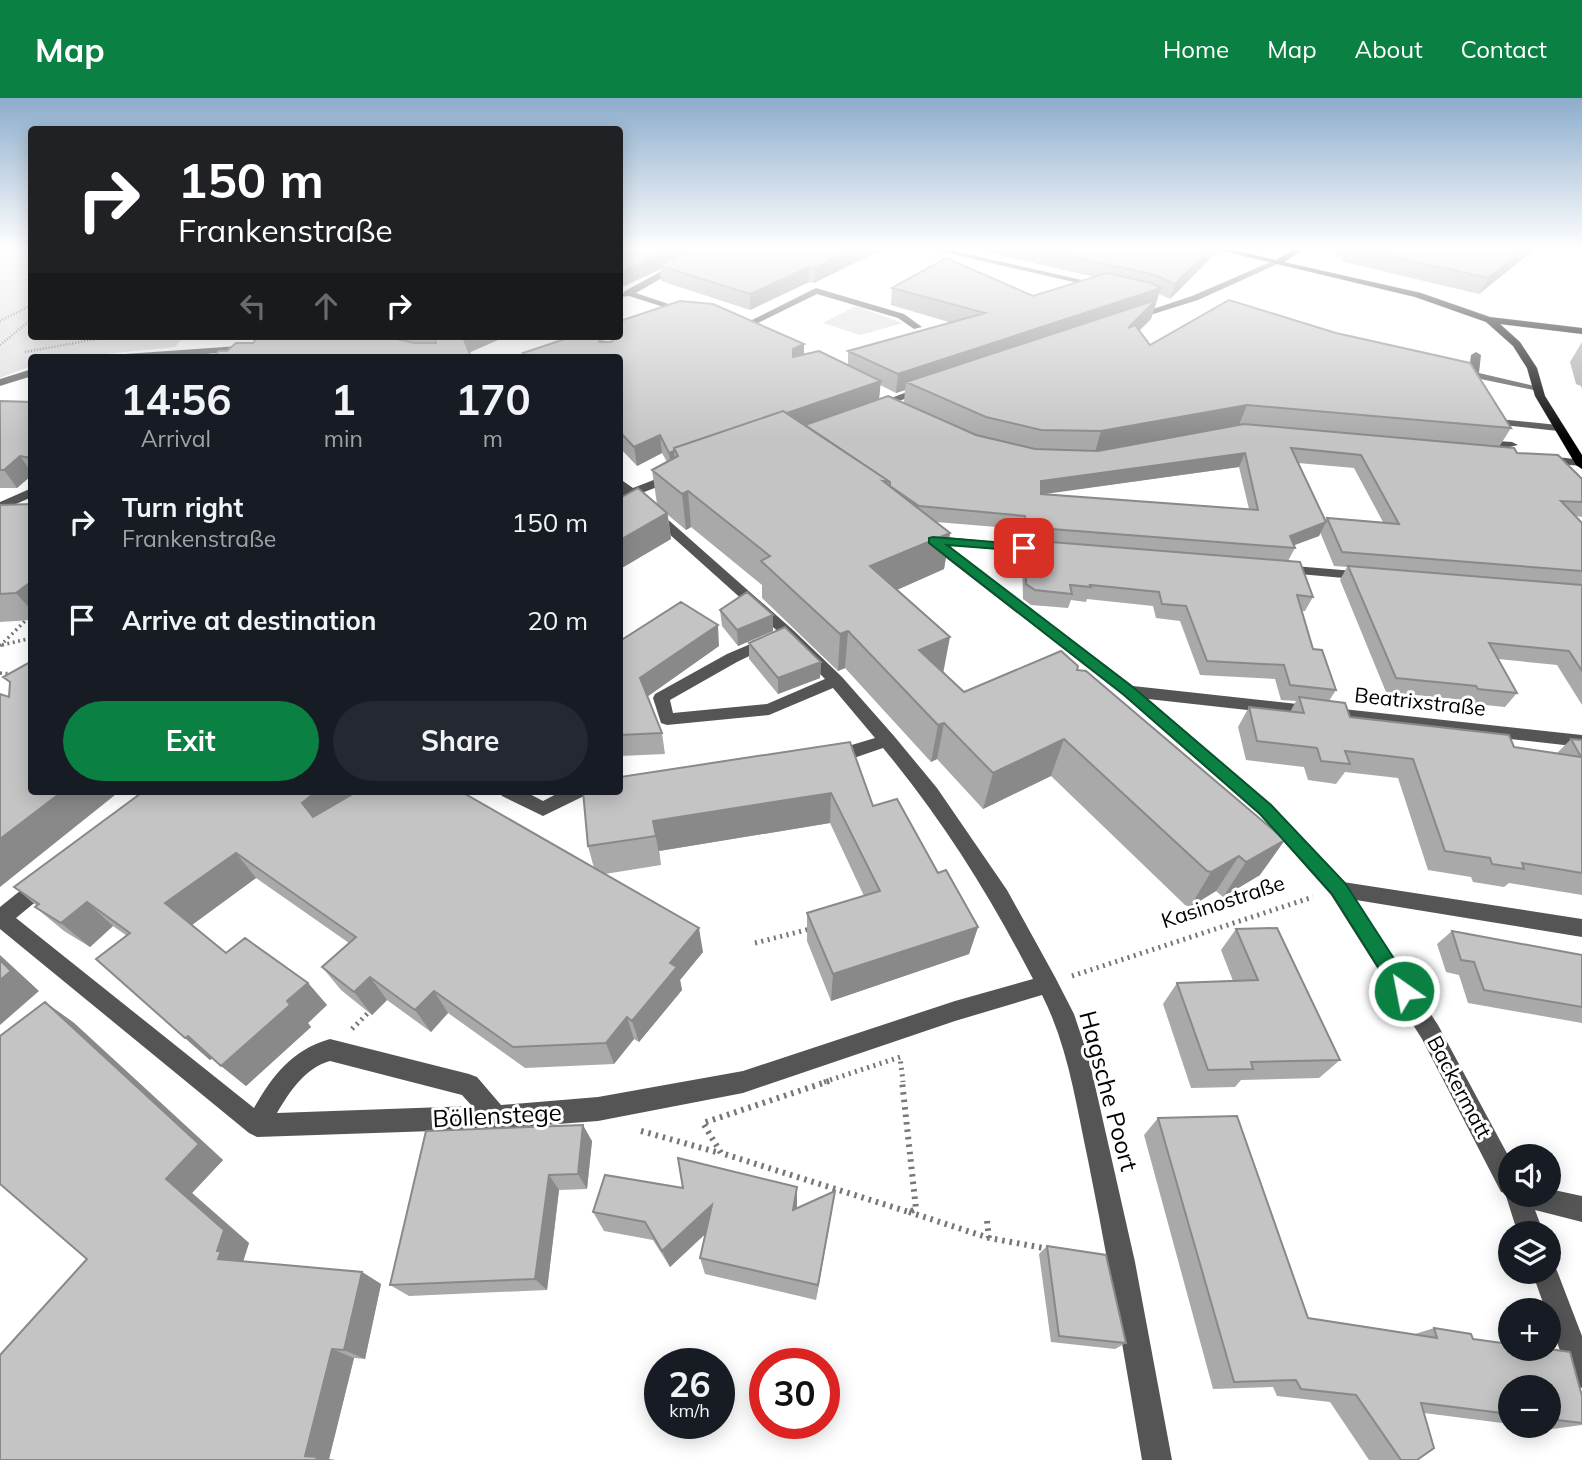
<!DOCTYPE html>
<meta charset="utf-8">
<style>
body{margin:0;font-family:Mulish,sans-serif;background:#242831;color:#f1f3f6;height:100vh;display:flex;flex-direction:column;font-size:26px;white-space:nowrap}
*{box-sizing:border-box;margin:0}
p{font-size:23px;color:#9ea1a6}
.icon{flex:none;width:38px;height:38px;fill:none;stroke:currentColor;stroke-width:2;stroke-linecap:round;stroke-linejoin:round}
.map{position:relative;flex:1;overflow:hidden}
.drawer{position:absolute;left:28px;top:256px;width:595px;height:441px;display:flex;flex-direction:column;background:#171b24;border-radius:7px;box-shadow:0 4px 18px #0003}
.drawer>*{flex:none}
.hud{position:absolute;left:28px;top:28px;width:595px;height:214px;border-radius:7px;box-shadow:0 4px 18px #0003;background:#202124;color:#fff;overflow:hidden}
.buttons{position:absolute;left:1498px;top:1046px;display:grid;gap:14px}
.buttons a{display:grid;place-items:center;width:63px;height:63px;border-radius:50%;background:#171b24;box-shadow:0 4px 18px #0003;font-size:35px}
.speed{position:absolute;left:644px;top:1250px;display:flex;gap:14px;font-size:35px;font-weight:700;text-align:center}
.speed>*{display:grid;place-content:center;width:91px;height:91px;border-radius:50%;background:#171b24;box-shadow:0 4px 18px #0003;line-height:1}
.speed small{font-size:18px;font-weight:400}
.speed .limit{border:10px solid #d22;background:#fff;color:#111}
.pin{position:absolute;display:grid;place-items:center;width:60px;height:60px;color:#fff;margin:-30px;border-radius:14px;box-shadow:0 4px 10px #0006}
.me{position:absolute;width:77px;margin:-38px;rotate:327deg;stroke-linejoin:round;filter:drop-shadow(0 0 5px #0008)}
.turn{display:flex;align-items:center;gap:24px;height:147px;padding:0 35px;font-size:32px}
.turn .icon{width:91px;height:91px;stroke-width:2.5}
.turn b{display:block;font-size:49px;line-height:60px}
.lanes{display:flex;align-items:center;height:66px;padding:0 35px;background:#0003;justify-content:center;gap:35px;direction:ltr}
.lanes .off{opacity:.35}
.eta{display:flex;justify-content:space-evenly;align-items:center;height:119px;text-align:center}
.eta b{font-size:42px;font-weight:700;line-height:49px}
.button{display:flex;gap:14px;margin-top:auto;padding:14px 35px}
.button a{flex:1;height:80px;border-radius:42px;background:#0b8043;color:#fff;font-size:28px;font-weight:700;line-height:80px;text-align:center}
.button a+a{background:#242831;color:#f1f3f6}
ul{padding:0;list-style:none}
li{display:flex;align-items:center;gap:21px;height:98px;padding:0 35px}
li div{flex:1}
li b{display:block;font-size:26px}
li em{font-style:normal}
header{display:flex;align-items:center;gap:42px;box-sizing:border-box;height:98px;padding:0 35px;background:#0b8043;color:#fff}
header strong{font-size:33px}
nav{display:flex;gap:38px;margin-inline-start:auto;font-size:24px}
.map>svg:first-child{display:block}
</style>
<header>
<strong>Map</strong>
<nav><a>Home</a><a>Map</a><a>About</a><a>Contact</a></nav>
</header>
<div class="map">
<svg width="1582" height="1362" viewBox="0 0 1582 1362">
<rect width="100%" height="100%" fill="#fff"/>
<path fill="#dcdcdc" d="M0,151h31l1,87h152l-9,11 -99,10h-44l-1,9 -31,12z
M856,208l47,17 -43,12 -37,-12z"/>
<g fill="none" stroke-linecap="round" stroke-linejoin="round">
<defs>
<path id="major" d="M1214,151h16l46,11 18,-11h10l-20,13 137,31 69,24 92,11v6l-82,-10 20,18 17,26 8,28 37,59v14l-6,-4 -41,-69 -8,-28 -14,-22 -27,-24 -71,-25z"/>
</defs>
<use href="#major" stroke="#dbdbdb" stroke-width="1"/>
<path stroke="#777" stroke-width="2.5" stroke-dasharray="1 2" stroke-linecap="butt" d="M0,155l5,-4
M0,223l32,-16
M0,247l32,-26
M25,254l88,-16"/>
<path stroke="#777" stroke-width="3.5" stroke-dasharray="2 3.5" stroke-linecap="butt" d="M2,547l30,-7
M0,548l28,-28
M0,575l13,1"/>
<path stroke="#777" stroke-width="5" stroke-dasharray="2 4.5" stroke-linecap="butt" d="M755,845l55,-14
M1072,878l241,-79
M352,931l17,-17
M824,984l76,-25 3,25"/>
<path stroke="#777" stroke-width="6" stroke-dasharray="2.5 5" stroke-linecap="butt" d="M829,983l-126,42 18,30 188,59 7,-3 -14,-128
M641,1033l79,22
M909,1114l80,26 60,11
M987,1123l2,17"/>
<path fill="#555" fill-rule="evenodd" d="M702,151h10l-76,44 53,18v4l-60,-19 -9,1 5,-6z
M930,151h16l162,37 -4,3z
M1275,162l7,2 -84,38 -64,20 -8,-2 66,-22z
M816,190l88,26 18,13 -8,2 -16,-11 -81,-24 -69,34 -8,-2z
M253,247l4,1v4l-89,7h-48l5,-3z
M1476,254l5,3 -2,18 64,15 -5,3 -86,-18v-4l17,2 2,-16z
M32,271v7l-32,10v-7z
M925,287l4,1v4l-52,19 -9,-2z
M1498,321l60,6 6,3 -6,3 -64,-7v-4z
M1497,343l15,1 6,3 -13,3 4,7 -6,4 -4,-1 -8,-14z
M1541,357l41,5v6l-45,-4v-6z
M674,374l4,1v6l-39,15 154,136 49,47 52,59 43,52 70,102 48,87 19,37 15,45 46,203 37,198h-30c-17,-100 -34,-201 -54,-300 -12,-56 -20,-114 -46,-165l-87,26 -212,72 -145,28 -106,8 -235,8 -8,-4 -249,-204v-22l36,-29 7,-2 7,2 3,6 -3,6 -34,28 238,190c19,-33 38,-58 76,-69l139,35 8,3 24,28 97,-8 145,-26 212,-70 78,-22c-43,-83 -90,-159 -150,-231l-38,13h-20l-3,-4 3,-4 50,-15 -42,-50 -64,27 -102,10 -6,-2 -8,-25 2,-4 72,-40 42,-18 5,2 3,3 -3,3 -37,18 -67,38 3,13 94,-9 58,-25 -42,-43 -154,-138 -9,1v-6l2,-1 -2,-3v-10l13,9zM330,963l132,34 10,11 -195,7c13,-22 28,-45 53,-52z
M32,390v9l-32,14v-9z
M928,435l7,3 115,11 2,3 -7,4 -98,-9 186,141 449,49v12l-434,-48 124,106 71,77 239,37v18l-226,-37 82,125 72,134v36h39v-6l33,7v26l-47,-12 9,24h-26l-13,-41 -4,-1 -79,-153 -91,-144 -71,-80 -137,-120 -200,-155 -2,-3z
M1282,467l84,7 7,4 -7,4 -89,-8v-6z
M499,693h25l19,10 19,-10h25l-3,5 -41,20 -41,-20z
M1549,1162l5,3 28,73v52l-10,-4 -23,-64v-9h-3l-14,-39h17z"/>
<use href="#major" fill="#000" fill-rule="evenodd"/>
</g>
<path fill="#a9a9a9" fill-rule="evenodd" d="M620,151h263l-69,34 -5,-1 -59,28 -89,-29 -1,-12 -14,7 -26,12z
M972,151h246l-1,3 -47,47 -11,-5 -8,25 -12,11 11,15 361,83 -12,19 83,32v38l-7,-1 7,7v182l-25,-40 -59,-6 19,34 -12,14 -39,-4 -1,-3 -79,-8 -46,-112 7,-13 -13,-1 -14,-34 -1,4 -26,9 2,3 -7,13 25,36 -8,14h-3l11,38 23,41 -7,11 21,16 164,30 43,6 14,-14 11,1v155l-73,-12 -5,4 -31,-5 -2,-5 -43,-7 -30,-92 -53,-6 -9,12 -28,-4 -4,-13 -58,-7 -8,-33 11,-20 41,5 6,-11 -15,-1 -6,-21 -75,-4 -20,-54 -24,-3 -3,-12 -66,-7 -1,3 -15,-2 -3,8 -37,-3 -8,-6 -1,-45 4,-13 -4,-1v-11l-86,-7 14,11 -6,36 -47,21 47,83 20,19 113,-22 183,205 -37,22 -7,-6 -26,16 -5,-2 -134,-129 -68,33 -46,-50 -6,3 -86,-94 -7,3 -76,-73v-13l-71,-58 -5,3 -18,-15 3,24 -51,30v-71l37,6 -5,-34 15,-8 -5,-9 -25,13 -17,-18v-91h-96l-1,-4 51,-17h30l1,6h6l1,-1v-5h8v-15l184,23v10l44,11v-14l104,-28 -61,-18 1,-17 141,8 62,-19zM880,287l16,8 9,-3 -1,12 -25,-3zM1298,365l56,5 29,54 -56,-4 -2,3zM1239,369l10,42 -208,-15z
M1338,151h197l-56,45 -139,-33 2,-4 -7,-1z
M269,238h238l-38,17 -242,-2 43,-13z
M1582,244v47l-1,-3 -5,-2 -6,-22z
M0,303l32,1v73l-15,13h-17z
M32,406v116l-32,2v-117z
M720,512l53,5v16l-35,15 -16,-20z
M620,543l99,5 -71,50 14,37 3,21 -45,2z
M749,545l72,19 -1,16 -42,16 -29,-35z
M850,644l23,64 65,67 40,54 -9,27 -138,47 -24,-60v-28l57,-17 -34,-73 -171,28 2,14 -56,9 98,78 -23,28 2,10 -43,52 -5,-3 -20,25 -89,4 -77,-55 -17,19 -44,-32 -15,15 -31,-25 -19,-23 27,-24 -93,-65 -64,47 34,28 82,30 19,22 -19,18 3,4 -65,59 -33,-28 -3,2 -25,-22 -58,-102 -14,-10 -23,21 -26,-16 -29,-24 2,-1 -23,-19 130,-96 450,77 -6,-22z
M1236,831l104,131 -21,18 -78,2 -6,7 -44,1 -28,-84 14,-21 56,-2 -12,-31z
M1452,833l130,24v68l-114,-20 -9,-28 -13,-3 -9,-28z
M73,924l150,138 -31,33 57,50 -6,18 119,11 19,12 -16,75 -11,-1 -25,101 -329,1 87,-201z
M1158,1020l150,200 107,16 19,-6 39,11 109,57v29l-30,4 -24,-3h21v-38h-39v36l-86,-11 -7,47h-48l-39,-58 -53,-6 -4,-9 -60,2 -69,-254z
M592,1043l-5,48 -28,1 -12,100 -138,6 -19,-11z
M797,1110l35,2 -16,90 -111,-26 -5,-16 5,-24 -35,33 -17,-27 -49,-9 -11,-19z
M1047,1148l79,97 -11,6 -64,-7 -12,-88z"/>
<path fill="#898989" d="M668,151h29l-37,17v3l-14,7 -26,12v-16z
M854,151h29l-69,34 1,-15z
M1210,151h8l-1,3 -47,47 5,-15z
M1525,151h10l-56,45 9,-16z
M809,169v15l-59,28v-16z
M1161,190l-10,31 -28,28 -217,35 -1,8 -9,3 2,-19z
M465,238h42l-40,17 -4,-16z
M804,246v18l-11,5v-18z
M881,283l-2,18 -199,70 -2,-13 -3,-5z
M1247,307l-8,20 -144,27 6,-21z
M660,337l2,18 -25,13 -3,-19z
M674,353l2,19 -5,2 -2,-19z
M1245,355l-6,14 -201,28 3,-14z
M20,358l12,17v2l-15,13 -13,-18z
M688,393l3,36 -5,3 -4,-36z
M667,415l4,26 -51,30v-29z
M1326,424l-7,14 -32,12 3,-12z
M950,435l-6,36 -77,34 3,-37z
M30,483l2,2v28l-16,-18z
M773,517v16l-35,15 -1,-16z
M718,527l1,21 -75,53 -4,-21z
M848,533l-3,37 -7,3 2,-37z
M950,539l-7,37 -24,-24z
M821,564l-1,16 -42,16v-16z
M944,625l-7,36 -6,3 7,-37z
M1064,641l-13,37 -68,33 10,-36z
M63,693h57l-120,96v-48z
M317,693h45l-43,38 -17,-26z
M831,695l-1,30 -171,28 2,14 -8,-44z
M1285,742l-25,35 -37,22 23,-35z
M236,755l20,25 -67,49 -24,-24z
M1239,758l-23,35 -26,16 21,-35z
M87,804l26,24 -23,21 -29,-24z
M978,829l-9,27 -138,47 2,-27z
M699,830l4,24 -23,28 2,10 -43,52 -7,-21 38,-58z
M0,857l39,36 -39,34z
M370,879l17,23 -15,15 -18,-23z
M308,885l19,22 -19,18 3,4 -65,59 -25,-20 66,-65z
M434,893l14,22 -17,19 -16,-22z
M45,904l28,20 150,138 -31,33 57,50 -6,19 -25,-3 -1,-8 -51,-72z
M627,919l7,22 -20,25 -8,-21z
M188,938l26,21 -4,3 -25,-22z
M583,1027l9,16 -5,48 -9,-15z
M549,1077l10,15 -12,100 -12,-11z
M797,1089v19l-4,22v-18z
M835,1093l-3,19 -16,90 2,-15z
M712,1107l4,19 -46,43 -8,-16z
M362,1174l19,12 -16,75 -21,-9z
M332,1251l22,9 -25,101 7,1h-20l-11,-4z"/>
<path fill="#c4c4c4" stroke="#898989" stroke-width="2" fill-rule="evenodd" d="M620,151h48l-24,13 -24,10z
M689,151h165l-39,19 -6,-1 -59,27 -90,-28z
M1040,151h170l-35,35 -20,-9z
M1359,151h166l-37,29z
M946,160l87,38 74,-23 44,10 10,5 -263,86 -50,-23 137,-38 -93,-25z
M1156,202l-28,28 7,-3 15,20 79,-45 107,33 134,30 41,65 -264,-23 -146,26 -60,-1 -55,-13 -80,-35z
M680,203l33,3 91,40 -11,5v8l26,-6 62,30 -94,32 -4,-2 -109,37v3l-5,2 -9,-18 -26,12 -14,-15v-75h-90l-7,-4 51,-17h28l-3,6h12l6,-6h3v-4l1,-2 -1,-1v-8z
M383,238l31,7h22l-1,-5 -9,-2h39l-2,1 8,20h-258l6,-6h8l9,-8h17l4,-5z
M888,298l88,39 59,14 63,2 146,-27 270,24 3,5 41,2 24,24v23l-21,-1 21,22v48l-240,-19 -15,-34 72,6 -38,-69 -70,-7 35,74 -36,14 5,12 -269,-21 -1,-11 -106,-10 -29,-20v-4l-85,-57zM1245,355l13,57 -217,-16v-13z
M0,303l32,1v56l-12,-2 -16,14h-4z
M783,313l107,71 -7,-1 67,52 -80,33 80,71 -31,13 45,42 97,-41 17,15 -1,4 9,1 199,169 -39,22 -7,-6 -28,16 -4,-1 -143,-132 -71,34 -49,-50 -6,2 -90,-94 -8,3 -79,-73 9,-5 -82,-65 -6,3 -30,-24 26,-14 -4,-8z
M638,390l29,25 -47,27v-42z
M32,406v77l-16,12 -16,1v-89z
M1026,442l274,22 13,35 -16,-2 16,54 9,1 14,40 -46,-5 -6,-20 -77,-4 -21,-55 -24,-2 -3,-12 -69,-7 1,2 -21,-2 2,9 -37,-4 -9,-6z
M1348,468l234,19v86l-13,-20 -80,-8 28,50 -39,-4 -2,-3 -80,-8z
M747,494l26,23 -36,15 -17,-20z
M681,504l37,23 -78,53 22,55 -42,2v-94z
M785,529l36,35 -43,16 -29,-35z
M32,563v130h31l-63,48v-145l9,3 1,-15 -7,-5z
M1299,599l46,6 5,14 159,18 5,12 67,10 -10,-18 11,1v133l-60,-10 2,6 -32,-5 -2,-6 -45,-7 -32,-92 -68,-8 5,13 -29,-3 -4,-13 -60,-7 -8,-34 55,6z
M850,644l23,64 24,-7 41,74 8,-3 32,57 -145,47 -26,-61 73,-22 -49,-98 -178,28 3,15 -68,10 -5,-55h37v-14z
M144,693h173l-15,12 11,14 45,-26h102l239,137 -29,35 7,4 -45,54 -5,-4 -21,26 -93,4 -79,-56 -19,19 -45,-33 -16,15 -32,-25 34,-30 -120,-84 -71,50 61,50 19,-15 63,45 -21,18 3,4 -69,61 -33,-30 -3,2 -89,-79 34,-26 -43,-31 -26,21 -26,-16 4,-3 -25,-17z
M1277,830l63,132 -89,2 2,7 -45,1 -31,-87 81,-3 -22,-51z
M1452,833l130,24v52l-98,-17 -10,-28 -13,-2z
M0,862l11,11 -11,9z
M45,904l154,142 -33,35 58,51 -7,21h4l-3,8 144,13 -18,78 -12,-1 -27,107 12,1 -1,3h-316v-105l87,-96 -87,-75v-148z
M1237,1018l71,202 129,20 -3,-10 37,6 2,5 37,5v5h39l21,3 12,44v27l-33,-4v-31h-39v26l-89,-11 13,45 -17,12h-16l-45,-65 -55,-6 -5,-9 -62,2 -76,-264z
M583,1027l-5,49 -29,1 -14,104 -145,6 36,-154z
M678,1060l119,29 -4,23 42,-19 -17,94 -118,-27 12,-53 -50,46 -17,-29 -52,-10 12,-37 78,13z
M1047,1148l59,9 20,88 -67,-7z"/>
<linearGradient id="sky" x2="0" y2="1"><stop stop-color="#8cadcc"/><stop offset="0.44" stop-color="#fff"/><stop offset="1" stop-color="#fff" stop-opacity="0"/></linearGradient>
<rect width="1582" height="342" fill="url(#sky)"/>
<path fill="#0b8043" stroke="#07532c" stroke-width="2" d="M933,439l96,8 1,3 -6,3 -77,-6 187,143 137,117 74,78 66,102 3,6 -3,6 -7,3 -7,-3 -65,-103 -72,-80 -136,-119 -195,-152v-5z"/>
<g text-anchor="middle" stroke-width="6" stroke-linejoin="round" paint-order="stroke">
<g font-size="21" fill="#000" stroke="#fff">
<text transform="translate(1420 604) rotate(6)" y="7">Beatrixstraße</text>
<text transform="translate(1223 804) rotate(-18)" y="7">Kasinostraße</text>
<text transform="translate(1459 989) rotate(62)" y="7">Backermatt</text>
</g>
<g font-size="24" fill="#000" stroke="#fff">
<text transform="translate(1108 993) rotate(75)" y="8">Hagsche Poort</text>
<text transform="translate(497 1018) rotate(-3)" y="8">Böllenstege</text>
</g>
</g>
</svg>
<div class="buttons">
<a><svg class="icon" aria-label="sound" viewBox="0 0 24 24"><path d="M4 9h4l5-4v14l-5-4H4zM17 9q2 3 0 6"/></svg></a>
<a><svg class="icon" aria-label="layers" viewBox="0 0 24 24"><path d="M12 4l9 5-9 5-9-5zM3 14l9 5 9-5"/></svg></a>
<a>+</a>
<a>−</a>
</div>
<div class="speed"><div>26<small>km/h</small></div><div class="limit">30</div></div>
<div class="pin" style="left:1024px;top:450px;background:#d93025"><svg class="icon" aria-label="arrive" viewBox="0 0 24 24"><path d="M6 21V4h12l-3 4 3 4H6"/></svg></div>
<svg class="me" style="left:1404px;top:893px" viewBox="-20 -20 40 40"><circle r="17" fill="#0b8043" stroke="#fff" stroke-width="3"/><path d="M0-11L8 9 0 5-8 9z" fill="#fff"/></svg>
<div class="hud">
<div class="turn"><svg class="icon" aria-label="right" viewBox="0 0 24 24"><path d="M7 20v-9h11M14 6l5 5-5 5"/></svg><div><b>150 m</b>Frankenstraße</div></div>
<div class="lanes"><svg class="icon off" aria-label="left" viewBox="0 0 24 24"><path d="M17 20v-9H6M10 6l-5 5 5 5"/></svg><svg class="icon off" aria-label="ahead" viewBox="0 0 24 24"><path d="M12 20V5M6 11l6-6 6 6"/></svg><svg class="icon" aria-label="right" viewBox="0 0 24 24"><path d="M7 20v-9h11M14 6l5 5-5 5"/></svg></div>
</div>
<section class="drawer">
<div class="eta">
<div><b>14:56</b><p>Arrival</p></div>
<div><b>1</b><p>min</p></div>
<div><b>170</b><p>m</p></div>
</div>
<ul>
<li><svg class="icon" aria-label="right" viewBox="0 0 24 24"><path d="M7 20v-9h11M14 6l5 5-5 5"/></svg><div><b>Turn right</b><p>Frankenstraße</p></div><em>150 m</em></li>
<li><svg class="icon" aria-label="arrive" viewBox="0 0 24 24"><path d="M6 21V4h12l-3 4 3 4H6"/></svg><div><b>Arrive at destination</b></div><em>20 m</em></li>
</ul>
<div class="button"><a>Exit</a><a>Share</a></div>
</section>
</div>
